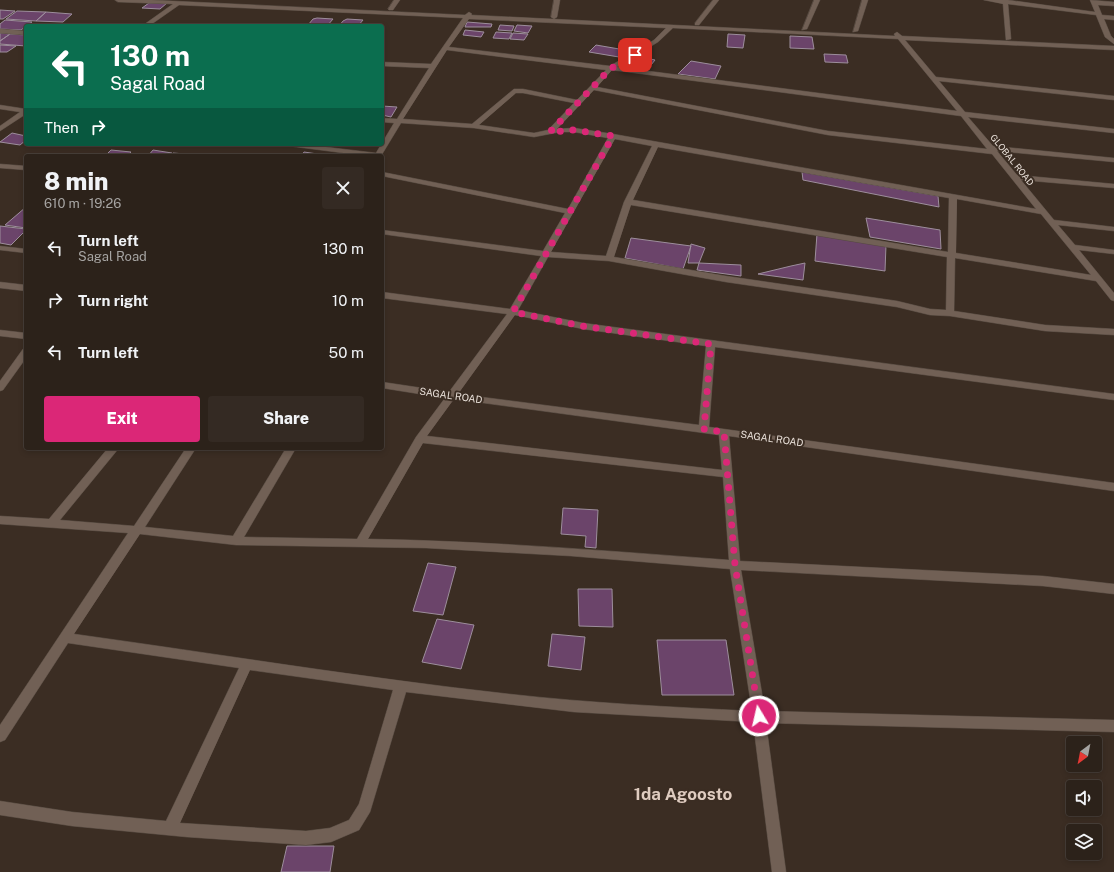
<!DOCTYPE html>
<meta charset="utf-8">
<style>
body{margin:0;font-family:"Public Sans",sans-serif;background:#342a23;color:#f1f3f6;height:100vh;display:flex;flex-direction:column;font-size:15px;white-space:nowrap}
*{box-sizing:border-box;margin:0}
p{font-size:13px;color:#a6a4a2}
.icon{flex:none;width:22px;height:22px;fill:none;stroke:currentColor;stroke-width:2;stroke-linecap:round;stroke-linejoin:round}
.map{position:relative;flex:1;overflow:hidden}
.side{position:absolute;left:24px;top:154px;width:360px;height:296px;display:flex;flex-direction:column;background:#2c221a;border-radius:4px;box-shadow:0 2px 6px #0003,0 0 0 1px #483f39}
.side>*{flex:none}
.top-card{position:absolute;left:24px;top:24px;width:360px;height:122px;border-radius:4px;box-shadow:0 2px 6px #0003,0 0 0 1px #483f39;background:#0b6e4f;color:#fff;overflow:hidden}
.needle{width:26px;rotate:212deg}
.tools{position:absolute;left:1066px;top:736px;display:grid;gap:8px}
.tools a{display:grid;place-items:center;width:36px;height:36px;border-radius:4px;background:#2c221a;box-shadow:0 2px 6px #0003,0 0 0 1px #483f39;font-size:20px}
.pin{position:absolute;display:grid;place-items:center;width:34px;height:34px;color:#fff;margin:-17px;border-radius:8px;box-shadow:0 2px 6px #0006}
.me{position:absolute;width:44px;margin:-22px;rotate:351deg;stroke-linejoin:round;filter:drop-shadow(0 0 3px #0008)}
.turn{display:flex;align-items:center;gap:14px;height:84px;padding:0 20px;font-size:18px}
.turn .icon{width:52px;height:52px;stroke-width:2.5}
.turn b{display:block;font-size:28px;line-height:34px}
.then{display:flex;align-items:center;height:38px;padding:0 20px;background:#0003;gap:8px;font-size:15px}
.round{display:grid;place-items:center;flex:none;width:42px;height:42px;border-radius:4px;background:#342a23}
.overview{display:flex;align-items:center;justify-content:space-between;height:68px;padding:0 20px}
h1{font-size:24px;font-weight:800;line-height:30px}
.action{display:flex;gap:8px;margin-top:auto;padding:8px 20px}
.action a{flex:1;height:46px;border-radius:4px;background:#db2777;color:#fff;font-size:16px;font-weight:800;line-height:46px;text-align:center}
.action a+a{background:#342a23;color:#f1f3f6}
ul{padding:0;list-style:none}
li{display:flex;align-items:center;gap:12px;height:52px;padding:0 20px}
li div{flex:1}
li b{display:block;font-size:15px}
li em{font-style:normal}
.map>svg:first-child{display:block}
</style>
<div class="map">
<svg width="1114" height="872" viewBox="0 0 1114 872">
<rect width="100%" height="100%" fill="#3b2d23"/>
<path fill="#6b446a" stroke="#9d8e9c" d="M149,3h18l-7,6 -18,-1z
M0,10l15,1 -12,8h-3z
M17,11l29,1 -10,9 -30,-2z
M46,12l26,2 -9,8 -27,-1z
M317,18l16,1 -6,7 -19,-1 5,-6z
M347,19l16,1 -5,6h-19l4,-5z
M5,20l27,2 -11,8 -21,-1v-5z
M467,22l25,2 -1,3h-26z
M500,25l14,1 -2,5 -14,-1z
M517,25l15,1 -4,7 -14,-2z
M465,30l19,2 -3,5 -18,-2z
M496,32l16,1 -3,6 -16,-1z
M0,33l10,1 -10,7z
M513,33l15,1 -4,6 -14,-1z
M10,34l16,1v11l-26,-2v-3z
M728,34l17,1 -2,13 -16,-1z
M790,36l22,1 2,12 -24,-1z
M0,45l16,1 -9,6h-7z
M596,45l29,5 -6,7 -30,-5z
M824,54l22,1 2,8 -23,-1z
M637,56l18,4 -8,10 -23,-4z
M691,61l30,5 -6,13 -37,-5z
M382,106l15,1 -6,10 -9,-2z
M12,133l14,3v4l-6,5 -20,-3z
M111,150l20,2 -4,4h-22z
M153,150l19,3 -3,3h-21z
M304,152l27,4h-30z
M173,153l24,2 -26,1z
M802,172l136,24 1,11 -136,-27z
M26,207v21l-21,-3z
M866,218l74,12 1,19 -71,-12z
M0,226l26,3v1l-15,15 -11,-2z
M817,234l69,11 -1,26 -70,-10z
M631,238l60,8 -8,23 -58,-11z
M691,244l14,4 -6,15h-11z
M699,263l42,2v11l-44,-6z
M805,263l-2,17 -45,-6 33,-8z
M563,508l35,2 -2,38 -11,-1 1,-11 -25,-2z
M428,563l28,4 -13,48 -30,-4z
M578,589h34l1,38 -34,-1z
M437,619l37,6 -13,44 -39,-7z
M552,634l33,3 -4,33 -33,-4z
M657,640h69l8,55h-72z
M287,846h47l-4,26h-49z"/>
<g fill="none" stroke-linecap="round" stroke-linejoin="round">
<defs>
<path id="minor" d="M115,0h37l313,15 4,-3 3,2 -1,1 424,21 -1,-2 3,-2 5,4 212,10v4l-209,-10 31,37 178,19v4l-175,-19 26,31 149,17v4l-146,-16 25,29 121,12v4l-117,-11 20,24 97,9v4l-93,-8 33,40 60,7v4l-56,-6 17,20 39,5v4l-35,-4 35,43v8l-3,-1 -15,-19 -141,-23 -1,53 91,14 69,4v6l-69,-4 -95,-15 -20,-1 -33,-8 -171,-25 -117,-21 -61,-4 -30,53 65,13 531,71v6l-399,-53 -6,80 405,56v8l-385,-55 11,125 303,15 71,8v10l-71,-8 -302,-16 24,141 349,9v12l-348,-9 20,149h-14l-19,-150 -179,-10 -168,-20 -36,120 -11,18 -28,12 -25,3 -119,-8 -115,-11 -72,-11v-14l72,11 94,9 73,-153 -171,-25 -63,97 -5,2v-17l128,-192 -128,-9v-8l49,3 59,-71h11l-59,72 74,6 52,-78h10l-51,79 88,9 53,-88h10l-52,89 113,2 59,-102 29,-39 -63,-10v-6l67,10 58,-78 -125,-16v-6l128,17 31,-53 -159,-22v-4l161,21 22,-38 -183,-37v-4l186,37 40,-71 -34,-6h-14l-26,5 -60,-9 -73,-5 -20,33h-14l-86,-11 -1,-1h21l75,9 18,-30 -12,-1v-4l15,1 32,-51 -47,-2v-4l49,2 32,-46 -284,-13 -30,21h-7l31,-22 -55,-2zM469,19l197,9 -12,12 -44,26 -161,-19zM673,28l225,11 59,72 -340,-44 41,-25zM447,50l159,20 -29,30 -54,-11h-9l-42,35 -69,-5zM612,70l349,46 26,33 -159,-18 -231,-44zM594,90l234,45 164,19 44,55 -423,-75 -39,-6 -17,1zM516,93h7l51,10 -26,27 -14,3 -55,-8zM615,139l37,7 -28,56 -18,54 -55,-4zM658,147l291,51 -1,54 -315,-52zM957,199l84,15 50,61 -135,-22zM631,205l316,52 -1,53 -16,-1 -33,-8 -171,-25 -112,-19zM515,315l68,14 123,17 -7,79 -241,-31zM454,399l265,36 3,35 -295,-34zM423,443l300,34 6,83c-120,-9 -240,-19 -361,-21zM140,534l96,11 190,3 145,8 159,13 22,142c-81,-4 -163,-8 -243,-17 -146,-16 -290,-40 -435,-60zM250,670l143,20 -34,114 -10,16 -19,8 -24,3 -126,-8z
M394,0h6l-7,10h-4l-1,-1z
M554,0h6l-3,17 -3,2 -3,-2z
M713,0h6l-20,25h-4v-2z
M814,0h6l-13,29 -5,1z
M862,0h6l-10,31 -5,1z
M984,0h24l87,12 -5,-12 24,2v4l-16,-1 4,10 12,1v4l-10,-1 7,17 3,3v5l-9,-7 -9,-22 -88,-11 3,35 -5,1 -3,-36z
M0,29l26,2v4l-26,-2z
M0,105l26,4v5l-26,17v-5l20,-14 -20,-3z
M0,164l26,2v4l-26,-2z
M0,246l26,3v4l-26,-3z
M0,282l26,3v6l-26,-3z
M0,330l26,3v6l-26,-3z
M26,348v10l-23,32 -3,1v-10l23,-32z"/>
</defs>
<use href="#minor" stroke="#564a41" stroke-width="1"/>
<use href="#minor" fill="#716055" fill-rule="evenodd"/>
</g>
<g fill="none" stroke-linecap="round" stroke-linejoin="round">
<path stroke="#db2777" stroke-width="7" stroke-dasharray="0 12.6" d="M635,55l-25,14 -60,63 24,-2 39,6 -100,176 69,14 129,18 -7,85 20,3 11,133 24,151"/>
</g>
<g text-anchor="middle" stroke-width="4" stroke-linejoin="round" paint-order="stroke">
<g font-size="9" fill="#e9e0d9" stroke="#3b2d23">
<text transform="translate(1012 160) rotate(51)" y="3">GLOBAL ROAD</text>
</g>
<g font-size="10" fill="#e9e0d9" stroke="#3b2d23">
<text transform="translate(451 395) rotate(8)" y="4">SAGAL ROAD</text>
<text transform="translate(772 438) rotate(8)" y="4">SAGAL ROAD</text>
</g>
<g font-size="17" font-weight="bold" fill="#dfccc0" stroke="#3b2d23">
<text x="683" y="800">1da Agoosto</text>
</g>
</g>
</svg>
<div class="tools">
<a><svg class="needle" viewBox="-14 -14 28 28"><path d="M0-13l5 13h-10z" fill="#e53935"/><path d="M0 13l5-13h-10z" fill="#a6a4a2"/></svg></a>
<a><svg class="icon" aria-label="sound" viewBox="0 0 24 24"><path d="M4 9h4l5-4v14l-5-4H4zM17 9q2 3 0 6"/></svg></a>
<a><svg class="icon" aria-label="layers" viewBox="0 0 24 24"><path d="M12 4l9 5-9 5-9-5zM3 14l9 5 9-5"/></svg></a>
</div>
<div class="pin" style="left:635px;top:55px;background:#d93025"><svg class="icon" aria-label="arrive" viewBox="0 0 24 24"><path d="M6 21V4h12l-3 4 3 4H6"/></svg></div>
<svg class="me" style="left:759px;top:716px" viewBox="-20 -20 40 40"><circle r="17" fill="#db2777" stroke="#fff" stroke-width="3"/><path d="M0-11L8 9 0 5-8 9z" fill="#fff"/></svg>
<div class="top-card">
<div class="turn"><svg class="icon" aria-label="left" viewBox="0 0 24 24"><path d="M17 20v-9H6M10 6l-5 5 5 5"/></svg><div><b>130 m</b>Sagal Road</div></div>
<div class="then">Then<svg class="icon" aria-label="right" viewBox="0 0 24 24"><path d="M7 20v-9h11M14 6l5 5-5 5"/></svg></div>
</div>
<section class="side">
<div class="overview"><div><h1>8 min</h1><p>610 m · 19:26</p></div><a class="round"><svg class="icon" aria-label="close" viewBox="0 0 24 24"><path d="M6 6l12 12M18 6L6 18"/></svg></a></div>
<ul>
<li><svg class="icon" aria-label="left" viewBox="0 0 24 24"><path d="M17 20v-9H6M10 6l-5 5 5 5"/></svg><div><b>Turn left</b><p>Sagal Road</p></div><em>130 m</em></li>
<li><svg class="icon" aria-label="right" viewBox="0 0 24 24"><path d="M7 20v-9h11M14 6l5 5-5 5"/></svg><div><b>Turn right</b></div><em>10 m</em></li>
<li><svg class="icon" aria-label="left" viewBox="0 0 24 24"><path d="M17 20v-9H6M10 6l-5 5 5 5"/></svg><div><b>Turn left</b></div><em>50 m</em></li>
</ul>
<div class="action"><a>Exit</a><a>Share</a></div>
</section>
</div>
